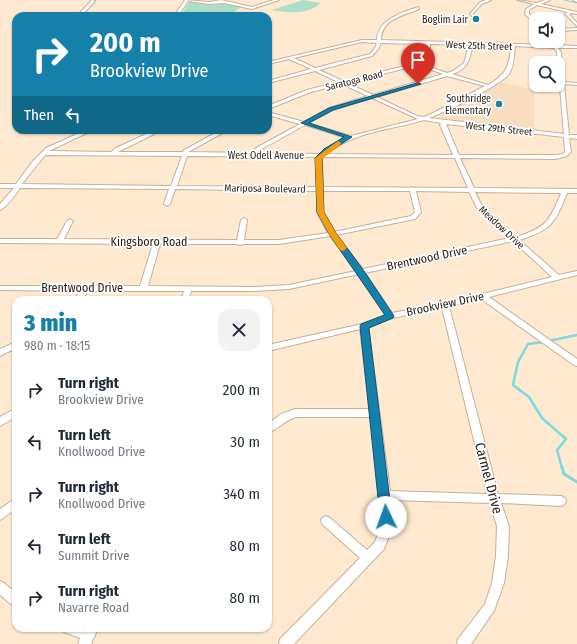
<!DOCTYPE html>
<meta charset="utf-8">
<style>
body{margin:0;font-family:"Fira Sans Condensed",sans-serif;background:#f2f2f3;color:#1f2937;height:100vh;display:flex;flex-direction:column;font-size:15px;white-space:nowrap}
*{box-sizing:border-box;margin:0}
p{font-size:13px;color:#747a83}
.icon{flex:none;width:22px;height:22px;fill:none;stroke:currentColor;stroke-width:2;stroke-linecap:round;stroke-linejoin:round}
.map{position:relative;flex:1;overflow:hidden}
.panel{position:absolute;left:12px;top:296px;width:260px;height:336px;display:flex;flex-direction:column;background:#fff;border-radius:12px;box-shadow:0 1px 3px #0004}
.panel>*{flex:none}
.guide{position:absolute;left:12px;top:12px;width:260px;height:122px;border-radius:12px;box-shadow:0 1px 3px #0004;background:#1581aa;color:#fff;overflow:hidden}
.controls{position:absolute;left:529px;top:12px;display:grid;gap:8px}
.controls a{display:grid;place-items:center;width:36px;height:36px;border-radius:8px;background:#fff;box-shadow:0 1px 3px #0004;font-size:20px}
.pin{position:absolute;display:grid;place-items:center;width:34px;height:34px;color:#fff;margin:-41px -17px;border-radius:50% 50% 50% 0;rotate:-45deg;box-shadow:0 0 4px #0007}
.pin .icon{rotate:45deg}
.me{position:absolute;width:44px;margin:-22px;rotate:357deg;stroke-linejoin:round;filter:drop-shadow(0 0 3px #0008)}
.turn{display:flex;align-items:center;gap:14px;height:84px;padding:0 12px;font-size:18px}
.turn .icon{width:52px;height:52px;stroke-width:2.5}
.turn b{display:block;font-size:28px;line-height:34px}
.then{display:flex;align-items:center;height:38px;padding:0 12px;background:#0003;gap:8px;font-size:15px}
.round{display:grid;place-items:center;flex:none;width:42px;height:42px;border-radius:12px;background:#f2f2f3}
.headline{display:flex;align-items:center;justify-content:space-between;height:68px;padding:0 12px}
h1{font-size:24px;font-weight:800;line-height:30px;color:#1581aa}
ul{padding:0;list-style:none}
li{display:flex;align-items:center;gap:12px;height:52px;padding:0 12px}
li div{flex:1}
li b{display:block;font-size:15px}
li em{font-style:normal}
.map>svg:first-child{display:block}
</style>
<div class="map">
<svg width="577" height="644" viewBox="0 0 577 644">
<rect width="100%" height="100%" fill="#ffe9d0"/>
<path fill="#f8ddbe" d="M501,82l33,8v40l-97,-12 56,-30z"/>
<path fill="#addfc8" d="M303,0l17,3c-10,12 -34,10 -48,7z
M189,2l24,3 12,-2 17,4 -10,6h-16l-2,3 -32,-2z"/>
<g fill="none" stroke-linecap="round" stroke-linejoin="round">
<path stroke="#79dbdb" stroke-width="1" d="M564,0l13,3"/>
<path stroke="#79dbdb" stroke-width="2.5" d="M548,341l29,-6
M544,342l-16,2 -10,18 -5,23 16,12 13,21 24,21 -9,11 5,18"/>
<path stroke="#79dbdb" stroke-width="3" d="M562,467l2,7 13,8"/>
<defs>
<path id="minor" d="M92,0l3,1 -14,15h-4z
M185,0l24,2 12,-2 31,7 22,-7h5l-27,9 -28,-6 -15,1 -21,-3 -10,15h-4z
M486,0h5l-9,4 -9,9 1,3h-2l-2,-2 10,-12z
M517,0l20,3 8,-3h5l-9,4 36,8v2l-6,-1 -2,1 8,9v3l-12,-12 3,-2 -31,-7 -8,5v4l7,7v3h-1l-10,-10 1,-5 8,-5z
M573,0h4v2z
M418,7l1,2c-16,7 -38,10 -38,31l172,5 -3,-4h4l3,4 20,1v2h-19l3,4 3,30 13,1v2l-13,-1 5,51h8v4l-8,-1 2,14 -4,4 -11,3 -96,-1 14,30 103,1v4h-10c-12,30 -15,37 -48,47l40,35 18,-4v4l-88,22 88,62v7l-3,-1 -93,-66 -32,7 49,188 63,2 4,2 1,3 -1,3 -4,2 -60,-3 8,23 -1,30 -4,27 -10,28 -23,33h-14l1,-5 27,-35 7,-21 4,-27 1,-30 -7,-23 -100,-3 2,28 -8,21 -90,95h-15l1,-5 80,-81 -38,-34 -1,-3 1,-3 4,-2 4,2 37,32 8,-8 5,-14v-33l-9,-78h-75c-11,3 -18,12 -28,16v-9l13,-10 14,-5h75l-10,-80 -92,22v-6l94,-21 23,-9 -26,-41 -70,15 -37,2h-61l-2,9h-8l3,-9h-97l-4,9h-8l4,-9 -79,-1v-4h140l13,-42 -153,-1v-4h57l10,-18 3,-2 3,2 -9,18 173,1 4,-20 3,-2 3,2 -3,20h35l49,-7 -11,-21v-21l-142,-2 -5,15 -3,2 -3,-2 5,-15 -149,-1c-5,7 -12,18 -20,22v-6l14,-16h-14v-4h16l17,-23 13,-13 40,-18h7l-44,21 62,1 5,-4 39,-18h7l-44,22h65l1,-2 37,-20h7l-40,22 64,1 4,-5 44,-24 -32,-9v-3l36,10 25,-14 39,-12 -26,-12 -31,8 -43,17v-3l39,-16 31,-8 -23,-11 -47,12v-2l43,-12 -22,-10 -21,5v-2l94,-22h15c1,-21 24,-27 41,-33zM362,42l15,1 -2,5 -5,6 -55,14 -21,-10zM380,43l46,1v12l-9,7 -74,18 -24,-11 53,-14 7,-8zM430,44l39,1 -5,18 -11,8 -6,2 -26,-9 9,-8zM473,45l38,1c-2,21 -4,28 -23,39l-36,-11c17,-5 17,-14 21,-29zM515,46l39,2 3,4 7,82 -135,-16c16,-6 71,-32 80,-44 5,-8 5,-18 6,-28zM418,65l25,9 -70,21 -26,-12zM447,76l38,10 -54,28 -7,3 -7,-1 -40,-19zM372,98l46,21 -67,17 -43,-13 25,-13zM424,120l17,3 -1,2 13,30 -126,-1c27,-23 65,-24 97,-34zM446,124l118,13 1,15 -2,2 -7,1h-97zM305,125l41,13 -17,9 -8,7 -63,-1 2,-3zM45,155l137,1 -11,30 -149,-2zM187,156l130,1v30l-140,-1zM324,157l131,1 13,30 -145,-1 -1,-29zM323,191h87l5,21 -4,4 -77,16 -11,-20zM416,191l53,1 8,16 33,30 -147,31 -27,-34 79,-16 6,-7zM475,192l86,1c-12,29 -14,34 -45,44l-34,-31zM330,236l26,35 -67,14 -37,2 -104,-1 12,-42h77l3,1 3,-1h36zM513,241l39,36 -107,26 -53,10 -27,-40zM442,308l45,186 -97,-3 -22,-164 24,-9z
M577,28v2l-19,1v-2z
M16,342v6l-16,8v-7z
M16,408v9l-16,9v-9z
M16,498v11l-16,11v-11z
M0,581l4,2 12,10v14l-4,-2 -12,-10z
M62,628h36l-7,16h-13l2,-6 -16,-6z"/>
</defs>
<use href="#minor" stroke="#c5b098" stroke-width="2"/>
<use href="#minor" fill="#fff" fill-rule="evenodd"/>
</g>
<path fill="#1581aa" stroke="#0e546e" d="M417,83l4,1 -88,26 -24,13 43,14 -23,15 -7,6 2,54 12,21 28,38 30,45 -1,2 -24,10 23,189 -2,4 -4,2 -4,-2 -2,-4 -20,-191 1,-2 24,-9 -56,-81 -12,-22 -2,-54 9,-9 20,-12 -43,-14 28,-15z"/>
<path fill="#f59e0b" d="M338,141l3,2 -1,2 -18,14 2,53 12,21 11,15 -4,3 -3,-1 -11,-16 -12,-22 -2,-54z"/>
<g fill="#1581aa" stroke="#fff" stroke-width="1.5">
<circle cx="476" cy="19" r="4"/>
<circle cx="499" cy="104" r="4"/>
</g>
<g text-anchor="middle" stroke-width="3.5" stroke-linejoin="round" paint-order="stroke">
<g font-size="10" fill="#2b231a" stroke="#fff" text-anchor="end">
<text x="468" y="23">Boglim Lair</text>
<text x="491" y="102">Southridge<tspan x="491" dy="12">Elementary</tspan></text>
</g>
<g font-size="10" fill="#2b231a" stroke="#fff">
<text transform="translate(479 45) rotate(2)" y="4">West 25th Street</text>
<text transform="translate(354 80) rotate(-14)" y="4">Saratoga Road</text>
<text transform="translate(499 128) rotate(6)" y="4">West 29th Street</text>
<text x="266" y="159">West Odell Avenue</text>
<text transform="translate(265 188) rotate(1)" y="4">Mariposa Boulevard</text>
<text transform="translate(502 227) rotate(43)" y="4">Meadow Drive</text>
</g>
<g font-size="12" fill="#2b231a" stroke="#fff">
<text x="149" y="246">Kingsboro Road</text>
<text transform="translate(427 258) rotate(-12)" y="4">Brentwood Drive</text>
<text x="82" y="292">Brentwood Drive</text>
<text transform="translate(445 304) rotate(-12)" y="4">Brookview Drive</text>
</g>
<g font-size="14" fill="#2b231a" stroke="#fff">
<text transform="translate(489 478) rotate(75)" y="5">Carmel Drive</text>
</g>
</g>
</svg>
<div class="controls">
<a><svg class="icon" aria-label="sound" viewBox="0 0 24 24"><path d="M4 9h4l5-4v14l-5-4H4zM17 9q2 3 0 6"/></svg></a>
<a><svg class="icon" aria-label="search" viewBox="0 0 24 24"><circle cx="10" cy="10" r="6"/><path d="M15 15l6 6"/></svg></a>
</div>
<div class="pin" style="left:418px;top:84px;background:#d93025"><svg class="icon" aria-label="arrive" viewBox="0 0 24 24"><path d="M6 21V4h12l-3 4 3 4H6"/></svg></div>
<svg class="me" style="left:386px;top:517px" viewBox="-20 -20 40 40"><circle r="19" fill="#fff"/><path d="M0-13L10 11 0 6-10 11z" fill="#1581aa"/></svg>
<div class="guide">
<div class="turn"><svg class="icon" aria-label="right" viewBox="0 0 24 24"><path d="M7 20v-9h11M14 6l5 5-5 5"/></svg><div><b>200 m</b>Brookview Drive</div></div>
<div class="then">Then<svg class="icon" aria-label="left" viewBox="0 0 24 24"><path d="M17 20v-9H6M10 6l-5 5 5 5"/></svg></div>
</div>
<section class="panel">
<div class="headline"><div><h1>3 min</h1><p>980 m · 18:15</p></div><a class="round"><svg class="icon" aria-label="close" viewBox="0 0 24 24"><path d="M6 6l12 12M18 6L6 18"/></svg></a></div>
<ul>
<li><svg class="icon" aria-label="right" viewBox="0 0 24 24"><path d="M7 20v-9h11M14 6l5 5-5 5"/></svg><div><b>Turn right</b><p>Brookview Drive</p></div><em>200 m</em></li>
<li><svg class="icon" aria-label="left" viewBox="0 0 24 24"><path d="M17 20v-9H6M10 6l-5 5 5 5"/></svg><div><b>Turn left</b><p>Knollwood Drive</p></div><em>30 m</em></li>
<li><svg class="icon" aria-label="right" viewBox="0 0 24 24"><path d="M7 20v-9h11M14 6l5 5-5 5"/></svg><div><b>Turn right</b><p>Knollwood Drive</p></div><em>340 m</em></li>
<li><svg class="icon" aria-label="left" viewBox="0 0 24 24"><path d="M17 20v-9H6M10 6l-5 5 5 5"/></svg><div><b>Turn left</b><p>Summit Drive</p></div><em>80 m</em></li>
<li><svg class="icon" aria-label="right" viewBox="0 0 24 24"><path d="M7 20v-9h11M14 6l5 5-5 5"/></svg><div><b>Turn right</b><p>Navarre Road</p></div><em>80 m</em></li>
</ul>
</section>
</div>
